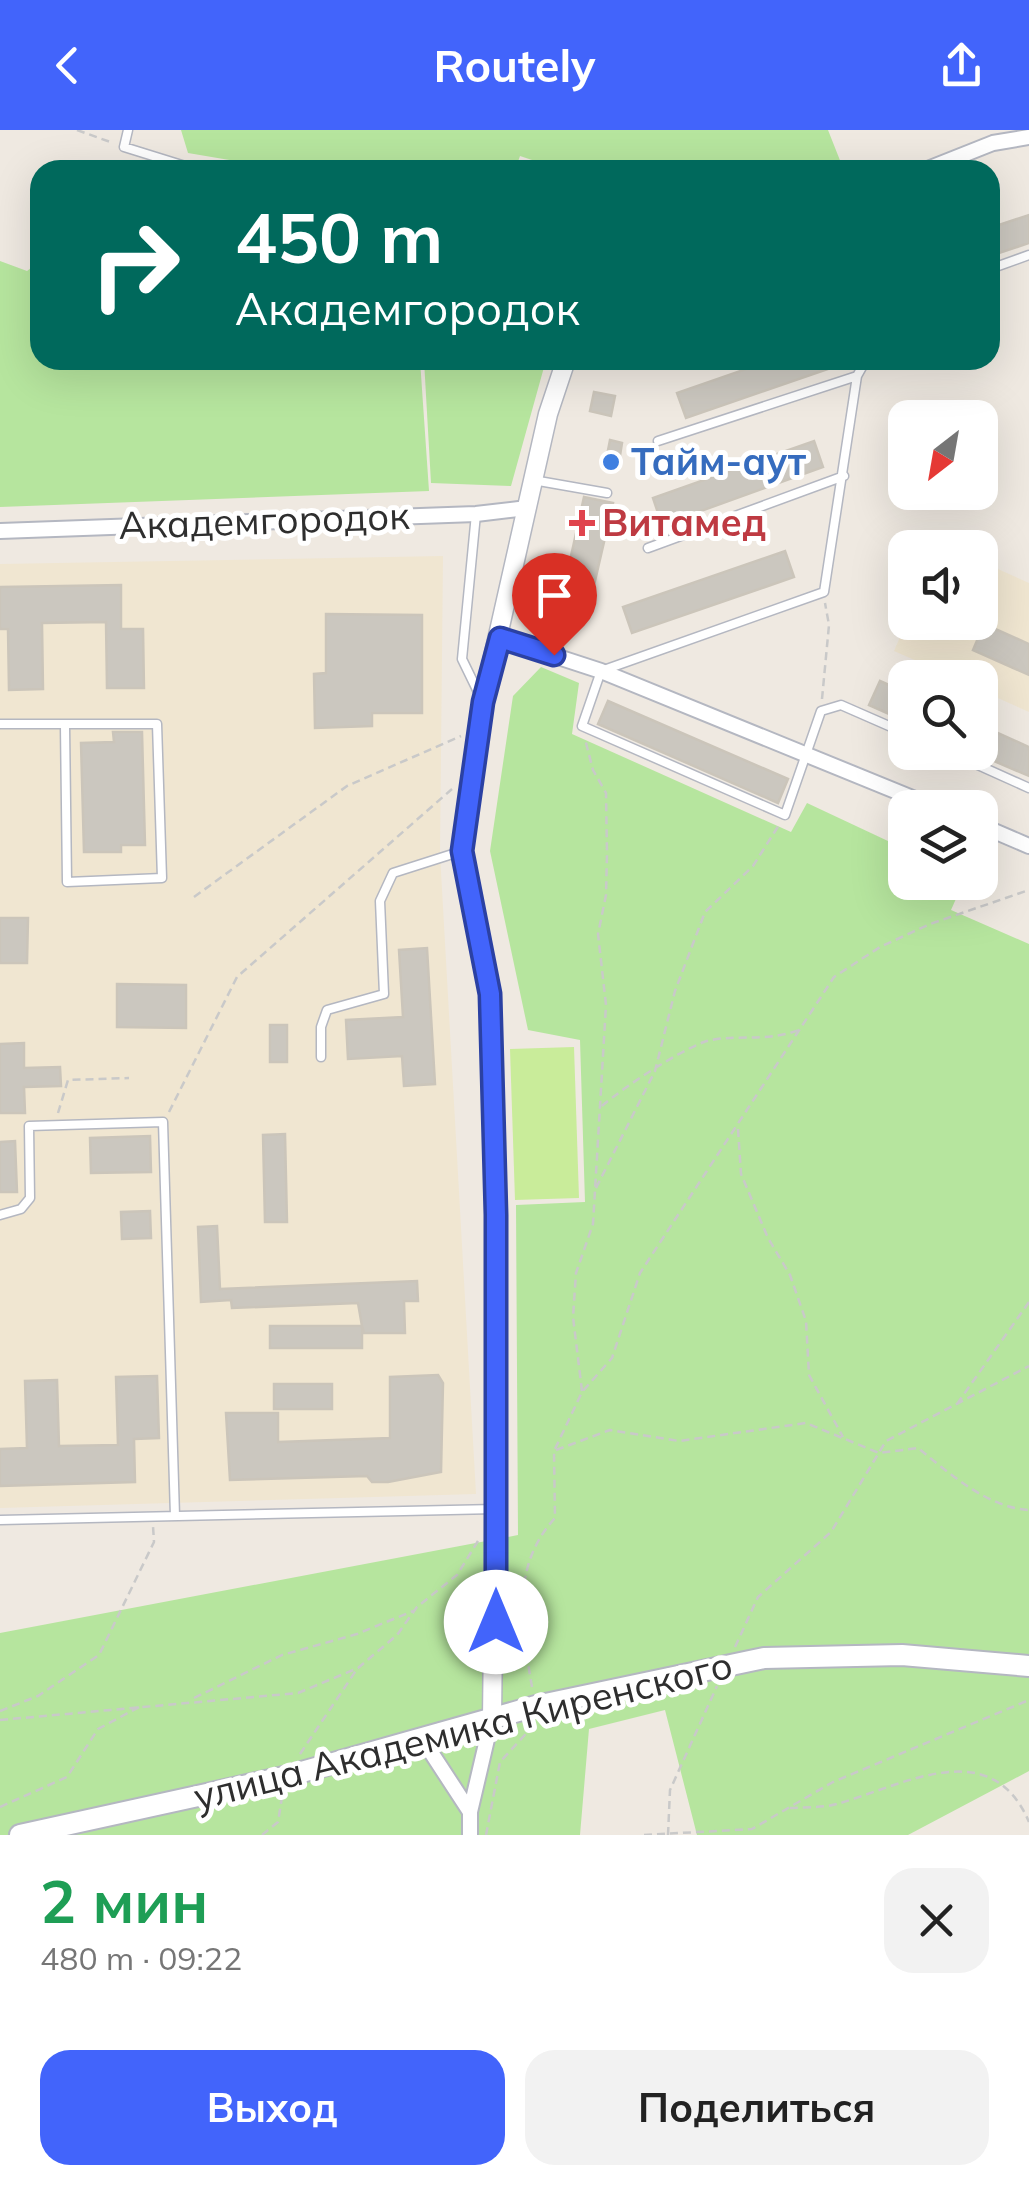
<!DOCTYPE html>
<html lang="ru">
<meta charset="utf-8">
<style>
body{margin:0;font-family:Mulish,sans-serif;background:#f2f2f2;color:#222;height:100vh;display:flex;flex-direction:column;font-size:38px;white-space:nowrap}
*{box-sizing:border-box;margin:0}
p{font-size:32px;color:#767676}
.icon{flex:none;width:55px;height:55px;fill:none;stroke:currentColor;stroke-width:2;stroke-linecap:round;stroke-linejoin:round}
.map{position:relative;height:1705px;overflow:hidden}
.drawer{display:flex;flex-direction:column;background:#fff;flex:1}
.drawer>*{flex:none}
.hud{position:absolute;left:30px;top:30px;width:970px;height:210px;border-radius:30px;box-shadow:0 10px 40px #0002;background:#00695c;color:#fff;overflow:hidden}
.needle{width:65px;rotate:211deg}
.fabs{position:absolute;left:888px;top:270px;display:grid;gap:20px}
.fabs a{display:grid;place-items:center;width:110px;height:110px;border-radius:20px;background:#fff;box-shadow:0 10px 40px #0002;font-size:50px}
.pin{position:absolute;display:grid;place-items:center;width:85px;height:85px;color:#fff;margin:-102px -42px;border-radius:50% 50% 50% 0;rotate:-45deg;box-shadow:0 0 10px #0007}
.pin .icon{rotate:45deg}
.me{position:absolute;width:110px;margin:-55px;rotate:0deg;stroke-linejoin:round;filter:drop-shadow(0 0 8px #0008)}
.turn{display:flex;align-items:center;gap:35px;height:210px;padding:0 40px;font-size:45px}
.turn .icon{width:130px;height:130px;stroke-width:2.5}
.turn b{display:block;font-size:70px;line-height:85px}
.round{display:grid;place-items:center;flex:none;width:105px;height:105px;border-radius:30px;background:#f2f2f2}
.head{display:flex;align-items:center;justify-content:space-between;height:170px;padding:0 40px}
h1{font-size:60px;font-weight:700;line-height:75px;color:#1e9e55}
.primary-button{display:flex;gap:20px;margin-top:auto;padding:20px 40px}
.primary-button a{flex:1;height:115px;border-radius:30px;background:#4264fb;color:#fff;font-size:40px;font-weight:700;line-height:115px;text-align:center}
.primary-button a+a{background:#f2f2f2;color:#222}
header{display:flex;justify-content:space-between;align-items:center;height:130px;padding:0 40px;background:#4264fb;color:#fff;font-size:45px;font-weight:700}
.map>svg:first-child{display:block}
</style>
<header><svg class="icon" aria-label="back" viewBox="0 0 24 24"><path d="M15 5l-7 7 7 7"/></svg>Routely<svg class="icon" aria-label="share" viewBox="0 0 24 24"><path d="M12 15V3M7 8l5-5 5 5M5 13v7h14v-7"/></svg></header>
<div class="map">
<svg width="1029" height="1705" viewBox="0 0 1029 1705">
<rect width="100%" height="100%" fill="#efe9e1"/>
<path fill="#f0e6d1" d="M443,426l-3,298 36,640 -476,14v-944z
M980,431l49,22v129l-49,-22v-12l-27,-1 -59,-26 12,-28 74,-1z"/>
<path fill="#b6e59e" d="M181,0h647l15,38 -281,2 -42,-14 -5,14h-226l-101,-17z
M0,131l27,10 13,-10v99h380l9,131 -429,16z
M424,230h122l-35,126 -80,-3z
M541,537l38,16 -7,51 219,98 16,-29 98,46v33l58,1 -12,27 78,34v827l-121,64h-211l-32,-125 -76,19 -9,106h-580v-202l518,-98 -2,-330 69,-3 -5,-162 -52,-10 -38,-179 23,-155z"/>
<path fill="#c9ec9a" d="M574,917l5,151 -64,2 -5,-151z"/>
<path fill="#cbc7bf" stroke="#cbc5ba" stroke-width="2.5" d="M1029,85v28l-39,13v-28z
M772,230l76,2 -162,56 -9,-25z
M594,262l21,4 -4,20 -21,-5z
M610,310l12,3 -4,25 -13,-2z
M814,311l9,26 -161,58 -9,-27z
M584,367l29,6 -21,91 -28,-6z
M785,421l9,26 -162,56 -9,-26z
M121,455v44h22l1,59h-37l-1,-66 -64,1 1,66 -34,1 -1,-61h-8v-42z
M326,484l96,1v98h-50v13l-57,2 -1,-54 12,-1z
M984,494l45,20v31l-56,-25z
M880,551l25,11v29l-36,-16z
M608,571l180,78 -10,24 -180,-79z
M980,595l49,22v29l-49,-21z
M113,602h29l3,113h-24v7h-37l-3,-109 33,-1z
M0,788h28l-1,45h-27z
M427,818l8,136 -31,2 -2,-30 -54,3 -2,-39 57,-3 -4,-67z
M117,854l69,1v43l-69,-1z
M270,895h17v37h-17z
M24,913v25l36,-1 1,19 -37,1 1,26h-25v-69z
M285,1004l2,88h-22l-2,-87z
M150,1006l1,36 -60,1 -1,-35z
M15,1011l2,51h-17v-50z
M150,1081l1,27 -29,1 -1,-27z
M217,1096l3,63 197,-8 1,20h-14l1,32h-41l-2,-7v22h-92v-22h92l-4,-23 -126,5 -1,-8 -30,2 -3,-75z
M438,1245l5,8 -2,89 -53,10h-16l-5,-6 -137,4 -4,-67h52v29l112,-4v-61z
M157,1246l2,62 -25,1 1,43 -135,4v-37l27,-1 -2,-67 32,-1 2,66 59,-1 -2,-68z
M274,1254h58v25h-58z"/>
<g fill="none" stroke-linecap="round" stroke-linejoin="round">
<defs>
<path id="service" d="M128,0l-4,17 74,23
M990,139l39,-14
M866,230l-9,16 -33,216 -223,79 -19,55 203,89 36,-104 20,-6 64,28
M658,311l199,-65
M533,350l74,13
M476,384l-14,145 19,39
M648,418l196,-72
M0,594h157l5,154 -95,4 -2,-156
M949,622l80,36
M321,927v-30l6,-17 57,-16 -4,-93 13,-28 69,-22
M0,1085l21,-6 9,-11 -1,-72 134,-4 12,394
M0,1390l496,-11"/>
<path id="minor" d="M925,40l68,-27 36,-6
M0,401l476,-17 51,-6
M500,508l101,33 336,137
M980,695l49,21
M423,1610l47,72
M470,1705v-23l22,-94"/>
<path id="tertiary" d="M492,1588l5,-408 -7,-316 -28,-143 21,-149 65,-288 18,-54"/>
<path id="secondary" d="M20,1705l264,-58 252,-71 228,-48 138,-3 127,11"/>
</defs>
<use href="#service" stroke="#b4b7c1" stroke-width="11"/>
<use href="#minor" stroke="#b4b7c1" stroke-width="18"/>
<use href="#tertiary" stroke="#b4b7c1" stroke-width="21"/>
<use href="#secondary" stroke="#b4b7c1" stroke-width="24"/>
<path stroke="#c9c9c9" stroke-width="2.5" stroke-dasharray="8 5" stroke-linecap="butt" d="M77,0l36,13
M822,569l7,-74 -4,-22
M194,767l153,-111 114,-50
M602,976c22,-19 75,-54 102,-64 27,-9 61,1 95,-12
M169,982l68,-135 215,-188
M58,983l10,-33 61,-2
M738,999l3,45 27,64 22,37 16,46 3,54 34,62
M596,1058l59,-117 20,-80 30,-79 48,-46 26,-41
M582,1261l-9,-74 3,-44 17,-49 13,-219 -8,-71 8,-39 1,-41 -1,-61 -13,-23 -8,-31
M957,1274l72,-102
M556,1320l54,-20 69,11 127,-18 73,30 39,-5c31,25 70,60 111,62
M735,1517l23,-50 73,-65 55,-91 143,-75
M532,1557c-10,-59 -22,-120 23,-169l-1,-67 28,-59 30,-34 28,-85 194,-296 46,-30 50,-23 99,-34
M194,1568l88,-43 75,-21 56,-23
M0,1581l38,-15 61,-41 55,-113 -1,-16
M0,1590l298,-27 60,-25 39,-33 20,-28 40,-32 21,-34
M300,1624l57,-85
M0,1677l67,-30 31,-48 43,-23
M790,1678c15,-1 32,0 47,-4 67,-19 154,-71 192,18
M262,1705l16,-13 4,-25
M486,1705l14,-73 33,-36
M644,1705l108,-6 81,-47 196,-82
M668,1705l2,-45 47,-104"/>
<use href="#service" stroke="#fff" stroke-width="8"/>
<use href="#minor" stroke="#fff" stroke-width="14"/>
<use href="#tertiary" stroke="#fff" stroke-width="18"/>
<use href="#secondary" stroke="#fff" stroke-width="20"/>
</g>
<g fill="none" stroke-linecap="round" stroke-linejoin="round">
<defs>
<path id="route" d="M496,1492v-407l-6,-221 -28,-143 21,-149 17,-64 54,17"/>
</defs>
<use href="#route" stroke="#2b41a3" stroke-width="25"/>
<use href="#route" stroke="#4264fb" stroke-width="18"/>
</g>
<circle fill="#3f7fe0" stroke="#fff" stroke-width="4" cx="611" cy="332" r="10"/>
<path fill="#e0444e" stroke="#fff" stroke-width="4" d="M577 378h10v10h10v10h-10v10h-10v-10h-10v-10h10z"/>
<g text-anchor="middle" stroke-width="10" stroke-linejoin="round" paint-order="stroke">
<g font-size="38" font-weight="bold" fill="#366cbe" stroke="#fff" text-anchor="start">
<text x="631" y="345">Тайм-аут</text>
</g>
<g font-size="38" fill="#2e2e2e" stroke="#fff">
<text transform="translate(264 391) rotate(-2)" y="13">Академгородок</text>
<text transform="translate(463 1601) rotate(-14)" y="13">улица Академика Киренского</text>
</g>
<g font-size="38" font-weight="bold" fill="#be3a42" stroke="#fff" text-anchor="start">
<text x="602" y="406">Витамед</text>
</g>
</g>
</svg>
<div class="fabs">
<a><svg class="needle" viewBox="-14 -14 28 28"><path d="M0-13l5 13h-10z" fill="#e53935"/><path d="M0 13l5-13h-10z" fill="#767676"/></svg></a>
<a><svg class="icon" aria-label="sound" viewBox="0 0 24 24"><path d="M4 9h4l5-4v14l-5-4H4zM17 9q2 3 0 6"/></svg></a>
<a><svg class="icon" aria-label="search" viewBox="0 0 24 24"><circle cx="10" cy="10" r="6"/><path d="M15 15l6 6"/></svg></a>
<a><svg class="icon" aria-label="layers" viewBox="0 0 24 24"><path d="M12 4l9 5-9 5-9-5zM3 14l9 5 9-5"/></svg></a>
</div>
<div class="pin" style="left:554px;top:525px;background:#d93025"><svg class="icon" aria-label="arrive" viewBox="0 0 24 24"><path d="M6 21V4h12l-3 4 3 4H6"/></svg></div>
<svg class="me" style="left:496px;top:1492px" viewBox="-20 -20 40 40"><circle r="19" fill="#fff"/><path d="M0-13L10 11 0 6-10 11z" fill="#4264fb"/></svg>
<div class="hud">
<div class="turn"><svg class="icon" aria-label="right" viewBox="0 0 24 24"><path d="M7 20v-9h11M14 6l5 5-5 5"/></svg><div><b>450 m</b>Академгородок</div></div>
</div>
</div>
<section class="drawer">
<div class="head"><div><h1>2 мин</h1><p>480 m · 09:22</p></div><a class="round"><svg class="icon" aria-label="close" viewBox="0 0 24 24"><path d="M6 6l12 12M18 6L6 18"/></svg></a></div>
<div class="primary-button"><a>Выход</a><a>Поделиться</a></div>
</section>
